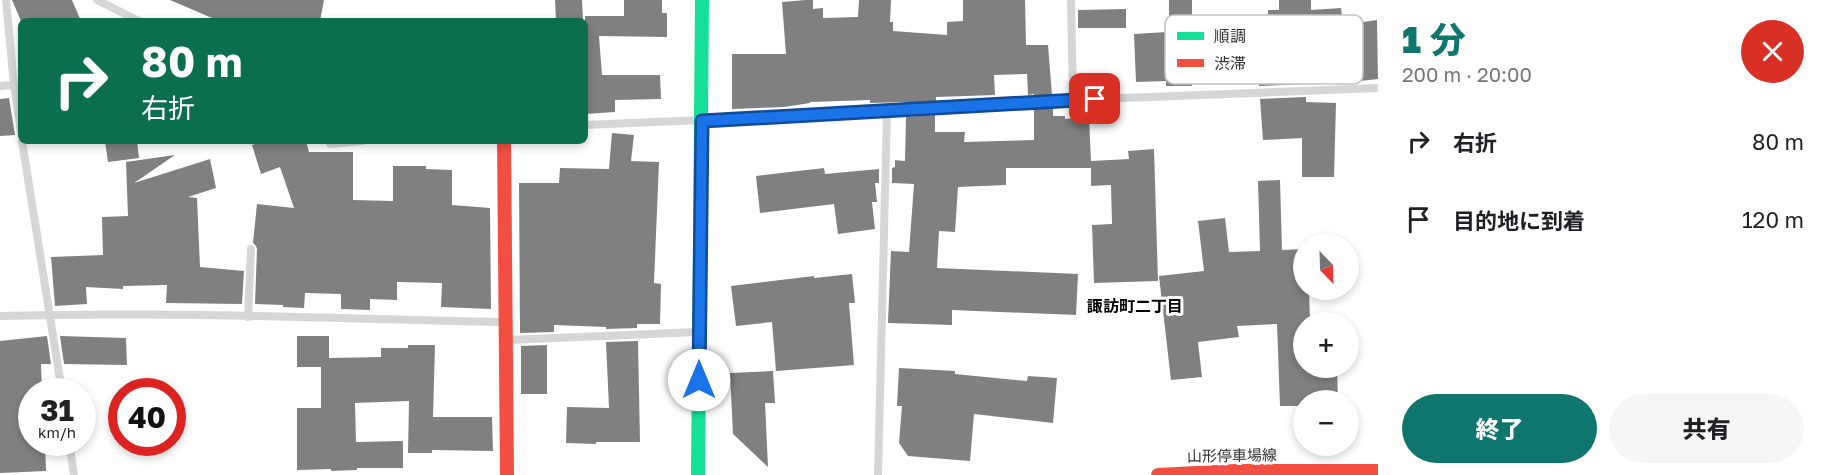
<!DOCTYPE html>
<html lang="ja">
<meta charset="utf-8">
<style>
body{margin:0;font-family:"Golos Text","Noto Sans JP",sans-serif;background:#f6f6f6;color:#202124;height:100vh;display:flex;flex-direction:column;font-size:22px;white-space:nowrap}
*{box-sizing:border-box;margin:0}
p{font-size:20px;color:#757577}
.icon{flex:none;width:33px;height:33px;fill:none;stroke:currentColor;stroke-width:2;stroke-linecap:round;stroke-linejoin:round}
.map{position:relative;flex:1;overflow:hidden}
.sheet{display:flex;flex-direction:column;background:#fff;width:450px}
.sheet>*{flex:none}
.guide{position:absolute;left:18px;top:18px;width:570px;height:126px;border-radius:9px;box-shadow:0 3px 9px #0003;background:#0b6e4f;color:#fff;overflow:hidden}
.needle{width:39px;rotate:157deg}
.fabs{position:absolute;left:1293px;top:234px;display:grid;gap:12px}
.fabs a{display:grid;place-items:center;width:66px;height:66px;border-radius:50%;background:#fff;box-shadow:0 3px 9px #0003;font-size:30px}
.speed{position:absolute;left:18px;top:378px;display:flex;gap:12px;font-size:30px;font-weight:700;text-align:center}
.speed>*{display:grid;place-content:center;width:78px;height:78px;border-radius:50%;background:#fff;box-shadow:0 3px 9px #0003;line-height:1}
.speed small{font-size:15px;font-weight:400}
.speed .limit{border:9px solid #d22;background:#fff;color:#111}
.pin{position:absolute;display:grid;place-items:center;width:51px;height:51px;color:#fff;margin:-26px;border-radius:12px;box-shadow:0 3px 9px #0006}
.me{position:absolute;width:66px;margin:-33px;rotate:0deg;stroke-linejoin:round;filter:drop-shadow(0 0 4px #0008)}
.turn{display:flex;align-items:center;gap:21px;height:126px;padding:0 24px;font-size:27px}
.turn .icon{width:78px;height:78px;stroke-width:2.5}
.turn b{display:block;font-size:42px;line-height:51px}
.round{display:grid;place-items:center;flex:none;width:63px;height:63px;border-radius:32px;background:#f6f6f6}
.headline{display:flex;align-items:center;justify-content:space-between;height:102px;padding:0 24px}
h1{font-size:36px;font-weight:800;line-height:45px;color:#0f766e}
.action{display:flex;gap:12px;margin-top:auto;padding:12px 24px}
.action a{flex:1;height:69px;border-radius:36px;background:#0f766e;color:#fff;font-size:24px;font-weight:800;line-height:69px;text-align:center}
.action a+a{background:#f6f6f6;color:#202124}
ul{padding:0;list-style:none}
li{display:flex;align-items:center;gap:18px;height:78px;padding:0 24px}
li div{flex:1}
li b{display:block;font-size:22px}
li em{font-style:normal}
main{display:flex;flex:1;min-height:0}
.map>svg:first-child{display:block}
</style>
<main>
<div class="map">
<svg width="1378" height="475" viewBox="0 0 1378 475">
<rect width="100%" height="100%" fill="#fff"/>
<path fill="#808080" d="M12,0h60l9,21h-60z
M170,0h154l-4,21h-101z
M555,0h27l1,21h-27z
M624,0h38v13h5v24l-68,-1 3,39h58l1,24 -46,1v12l-30,2v-98h39z
M806,0h7v9l10,-1v10l35,-1 1,-17h32l-1,22h3v9l54,4v-13l16,-1v-21h62l1,45h22l4,50 -18,1v-2l-6,1 -1,-21 -33,1 1,20 -59,2v5l-30,2v-2l-36,1v-3l-60,2v1l-26,4 -52,2v-55h54l-4,-52z
M1169,0h23v16l76,-1v-5h11v-10h32v10l30,-2 2,17 34,-5 1,59 -18,2 -2,-31 -52,5v29l-47,2v-5l-34,1 -1,-46h-33l1,50h-26v-5l-30,1 -2,-48 33,-2v-10h2z
M1126,9v19h-48v-18z
M1306,97v5l30,1 -2,74h-32v-39l-39,2 -3,-41z
M9,98l6,37 -15,1v-37z
M1053,108v8h12v3l24,-2 2,44 38,-2 -1,-8 26,-2 4,132 -64,2 -2,-58 20,-1 -1,-39 -20,1v-18h-85v17l-48,2 -3,45 -16,-1 -2,37 141,6 -2,41 -124,-5v15l-64,-2 3,-72 18,1 5,-68 -22,-1v-15l3,-1v-7l10,1 1,-44 29,-2v17h30l-1,10 70,-2v-31z
M612,133l22,2 -3,26 28,1 -5,121 7,1 -1,40h-23v4l-31,1v-2l-52,-2v7l-34,1 -1,-150h40l1,-15 49,1z
M105,141h32l2,17 -31,4z
M264,141h42l3,11h44v48l40,1v-35h33v3l26,1v35l38,3 1,101 -50,-2 1,-24 -45,-1v18l-27,-1v11l-29,-1v-15l-36,-1 -1,15 -21,-1v-2l-28,-1 2,-55 -1,-3 -3,-3 4,-39 37,4 -14,-41 -19,7 -9,-29z
M175,155l-41,28 76,-24 6,29 -28,9 9,1 3,69 44,4 -2,33 -76,-1 1,-18 -44,1v3l-37,-2 1,17 -32,2 -4,-49 52,-2 -1,-38 26,-1 -2,-54z
M824,168l1,6 54,-5v14h-4l2,19h-5l3,27 -37,5 -4,-30 -74,9 -4,-37z
M1280,180l2,70 22,-1v41h5l1,32h-6v46h33l1,32h-34v6h-24l-3,-82 -40,2 2,11 -41,5 4,35 -31,3 -12,-104 45,-5 -6,-50 27,-3 4,34 31,-1 -2,-70z
M852,274l3,29h-6l5,62 -78,6 -4,-49 -36,4 -5,-40 83,-10v2z
M47,336l4,28h-10l1,28h-10v50h13l1,29 -46,2v-132z
M60,336l66,2 1,27 -63,-1z
M297,336h32v22l52,-1v-9h27v-3h27l-2,72h59l1,34 -61,-1v3h-24l1,-52 -54,2 1,39 47,-1v27h-46v2l-26,1v-2l-34,1v-62h24v-41h-24z
M638,341l2,101h-44v2l-30,-1 1,-36 42,1 -3,-66z
M547,345v49h-26v-48z
M899,368l56,3v3l72,7 1,-5 29,2 -4,45 -79,-9 -4,47 -62,-5 -9,-13 3,-37h-5z
M773,371l2,32h-10l3,64 -35,-33 -3,-61z"/>
<g fill="none" stroke-linecap="round" stroke-linejoin="round">
<path stroke="#d6d6d6" stroke-width="8" d="M6,0l8,85 7,47
M97,0l42,21
M1071,0l2,100
M0,86l14,-1
M585,125l302,-13 186,-12 305,-12
M22,141l40,251
M329,141l1,3 32,-3
M0,316c168,-5 336,3 503,6
M248,317l3,-68
M507,340l191,-8
M69,442l5,33
M878,475l9,-363"/>
<path stroke="#16e098" stroke-width="14" d="M698,475l4,-475"/>
<path stroke="#f24e42" stroke-width="14" d="M504,141l3,334
M1158,475l77,-4h143"/>
</g>
<g fill="none" stroke-linecap="round" stroke-linejoin="round">
<defs>
<path id="route" d="M699,380l3,-259 393,-22"/>
</defs>
<use href="#route" stroke="#114b97" stroke-width="15"/>
<use href="#route" stroke="#1a73e8" stroke-width="10"/>
</g>
<g text-anchor="middle" stroke-width="6" stroke-linejoin="round" paint-order="stroke">
<g font-size="15" fill="#323232" stroke="#fff">
<text transform="translate(1232 456) rotate(-1)" y="5">山形停車場線</text>
</g>
<g font-size="16" font-weight="bold" fill="#000" stroke="#fff">
<text x="1135" y="312">諏訪町二丁目</text>
</g>
</g>
<rect x="1165" y="15" width="198" height="69" rx="9" fill="#fff" stroke="#c2c2c2" stroke-width="1.5"/>
<rect x="1177" y="32" width="27" height="8" fill="#16e098"/>
<rect x="1177" y="59" width="27" height="8" fill="#f24e42"/>
<g font-size="16" fill="#323232">
<text x="1214" y="42">順調</text>
<text x="1214" y="69">渋滞</text>
</g>
</svg>
<div class="fabs">
<a><svg class="needle" viewBox="-14 -14 28 28"><path d="M0-13l5 13h-10z" fill="#e53935"/><path d="M0 13l5-13h-10z" fill="#757577"/></svg></a>
<a>+</a>
<a>−</a>
</div>
<div class="speed"><div>31<small>km/h</small></div><div class="limit">40</div></div>
<div class="pin" style="left:1095px;top:99px;background:#d93025"><svg class="icon" aria-label="arrive" viewBox="0 0 24 24"><path d="M6 21V4h12l-3 4 3 4H6"/></svg></div>
<svg class="me" style="left:699px;top:380px" viewBox="-20 -20 40 40"><circle r="19" fill="#fff"/><path d="M0-13L10 11 0 6-10 11z" fill="#1a73e8"/></svg>
<div class="guide">
<div class="turn"><svg class="icon" aria-label="right" viewBox="0 0 24 24"><path d="M7 20v-9h11M14 6l5 5-5 5"/></svg><div><b>80 m</b>右折</div></div>
</div>
</div>
<section class="sheet">
<div class="headline"><div><h1>1 分</h1><p>200 m · 20:00</p></div><a class="round" style="background:#d93025;color:#fff"><svg class="icon" aria-label="close" viewBox="0 0 24 24"><path d="M6 6l12 12M18 6L6 18"/></svg></a></div>
<ul>
<li><svg class="icon" aria-label="right" viewBox="0 0 24 24"><path d="M7 20v-9h11M14 6l5 5-5 5"/></svg><div><b>右折</b></div><em>80 m</em></li>
<li><svg class="icon" aria-label="arrive" viewBox="0 0 24 24"><path d="M6 21V4h12l-3 4 3 4H6"/></svg><div><b>目的地に到着</b></div><em>120 m</em></li>
</ul>
<div class="action"><a>終了</a><a>共有</a></div>
</section>
</main>
